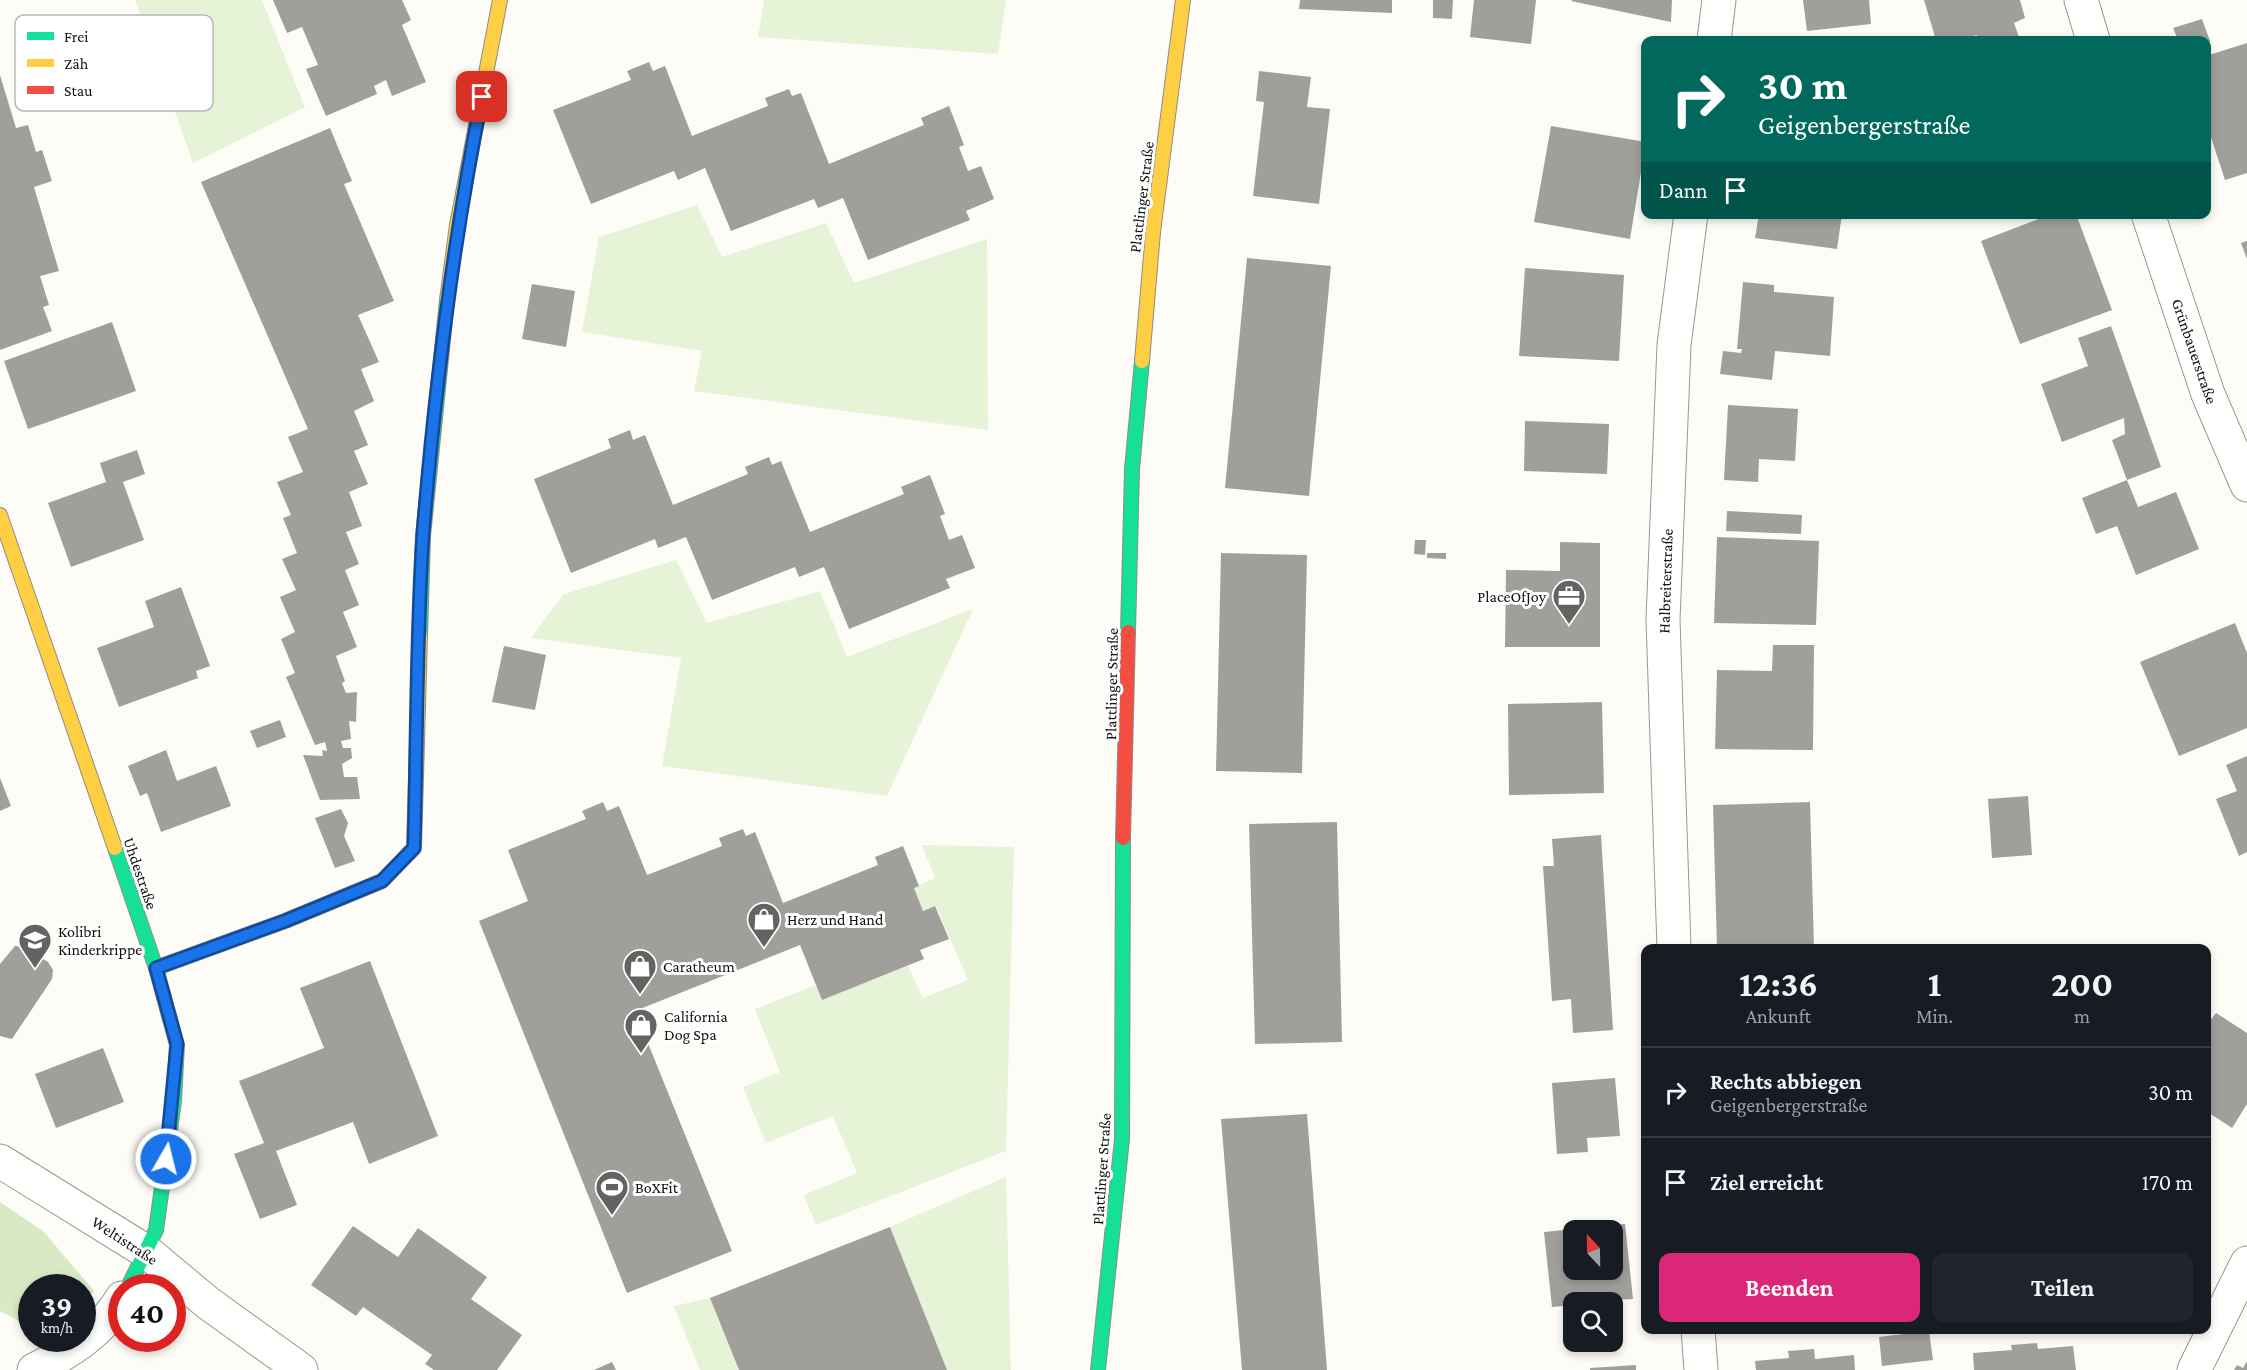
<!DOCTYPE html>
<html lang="de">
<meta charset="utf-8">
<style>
body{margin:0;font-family:"Crimson Pro",serif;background:#20242c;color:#f1f3f6;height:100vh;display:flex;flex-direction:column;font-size:22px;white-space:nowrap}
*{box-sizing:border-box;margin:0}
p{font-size:20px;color:#9ea1a6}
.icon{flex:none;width:33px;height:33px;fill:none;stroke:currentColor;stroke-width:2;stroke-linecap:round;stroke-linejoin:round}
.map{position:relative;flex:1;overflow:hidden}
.drawer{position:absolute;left:1641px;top:944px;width:570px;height:390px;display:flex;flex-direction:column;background:#171b24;border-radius:12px;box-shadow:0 3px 9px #0003}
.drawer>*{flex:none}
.banner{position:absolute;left:1641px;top:36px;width:570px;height:183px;border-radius:12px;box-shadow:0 3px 9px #0003;background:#00695c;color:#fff;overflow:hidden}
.needle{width:39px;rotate:338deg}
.buttons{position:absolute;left:1563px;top:1220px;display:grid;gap:12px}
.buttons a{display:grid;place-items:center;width:60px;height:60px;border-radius:12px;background:#171b24;box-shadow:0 3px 9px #0003;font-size:30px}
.speed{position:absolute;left:18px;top:1274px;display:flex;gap:12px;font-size:30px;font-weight:700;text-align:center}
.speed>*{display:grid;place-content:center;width:78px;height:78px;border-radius:50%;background:#171b24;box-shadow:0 3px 9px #0003;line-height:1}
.speed small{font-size:15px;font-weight:400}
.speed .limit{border:9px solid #d22;background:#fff;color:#111}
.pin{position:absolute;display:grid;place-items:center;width:51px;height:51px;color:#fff;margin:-26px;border-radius:12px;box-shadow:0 3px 9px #0006}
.me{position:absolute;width:66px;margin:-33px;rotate:8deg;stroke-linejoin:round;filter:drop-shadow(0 0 4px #0008)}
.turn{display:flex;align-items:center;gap:21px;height:126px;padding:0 18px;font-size:27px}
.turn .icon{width:78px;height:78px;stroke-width:2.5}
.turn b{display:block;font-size:42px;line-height:51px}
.then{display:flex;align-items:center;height:57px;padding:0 18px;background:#0003;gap:12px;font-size:22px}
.eta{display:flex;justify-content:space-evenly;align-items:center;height:102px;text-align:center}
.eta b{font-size:36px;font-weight:700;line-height:42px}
.cta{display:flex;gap:12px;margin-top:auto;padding:12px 18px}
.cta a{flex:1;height:69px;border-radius:12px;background:#db2777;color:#fff;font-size:24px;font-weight:700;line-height:69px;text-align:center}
.cta a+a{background:#20242c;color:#f1f3f6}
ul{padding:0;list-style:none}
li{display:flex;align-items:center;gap:18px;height:90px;padding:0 18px;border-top:2px solid #363941}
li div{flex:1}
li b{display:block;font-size:22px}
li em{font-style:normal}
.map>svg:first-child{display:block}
</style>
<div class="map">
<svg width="2247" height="1370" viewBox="0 0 2247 1370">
<rect width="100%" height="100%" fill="#fdfcf7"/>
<path fill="#e7f3d7" d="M135,0h127l43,107 -112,56z
M764,0h242l-8,54 -240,-17z
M697,205l25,52 104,-34 28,60 133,-44 1,191 -294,-39 8,-40 -120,-19 17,-95z
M676,560l31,63 113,-32 27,66 126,-48 -86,187 -225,-30 19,-108 -150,-20 33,-44z
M922,845l92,2 -8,304 -190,74 -12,-30 53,-22 -24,-57 -67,27 -23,-56 37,-15 -25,-63 61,-24 7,14 85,-33 15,32 45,-18 -32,-74 -13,5 -9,-23 21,-10z
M1006,1177l5,193h-64l-57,-143z
M710,1298l29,72h-39l-26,-64z"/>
<path fill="#d8eac5" d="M0,1202l43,29 51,60 -11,11 -1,-15h-50l-1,36h-8l-23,-12z"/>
<path fill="#a19f9c" d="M273,0h129l9,20 -9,5 24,57 -34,14 -6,-16 -12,6 3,8 -51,22 -20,-47 12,-4 -16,-38 -15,6z
M1300,0h92v13l-93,-4z
M1433,0h20l-1,19 -19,-1z
M1474,0h62l-5,44 -61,-7z
M1572,0h100l-1,22 -100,-21z
M1803,0h66l2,24 -64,7z
M1924,0h96l5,18 -11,5 6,17h-42l-1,-5 -20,5h-21z
M2202,19l8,22 -32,-1 -5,-12z
M2247,43v130l-22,7 -19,-58v-66z
M649,62l4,9 12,-5 27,70 76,-30 -3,-8 24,-9 3,7 9,-3 28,71 95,-39 -3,-7 28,-12 15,39 -5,2 9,24 13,-5 13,33 -28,12 4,9 -102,40 -25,-62 -25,10 -4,-9 -83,32 -26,-63 -27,12 -4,-9 -83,33 -38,-94 78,-30 -4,-9z
M1259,71l52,6 -4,30 23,2 -11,95 -66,-8 11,-94 -8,-1z
M0,75l16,53 12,-3 8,27 6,-2 10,31 -18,6 25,84 -19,5 9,29 -6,2 9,24 -52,19z
M1551,126l95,16 -16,97 -96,-17z
M330,128l22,53 -8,3 50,117 -36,14 21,47 -18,7 13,32 -20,10 14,34 -14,6 14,33 -19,8 13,34 -16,6 13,32 -14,6 14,35 -16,7 14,35 -21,9 9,25 -3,2 4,10 11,-1 -1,30 -7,-1 2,18 -10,2 2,7h8l1,10 -10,6 2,13h13l3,22 -40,1 -17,-45 20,1 -1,-6 5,1 -2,-9 -10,3 -29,-68 9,-4 -14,-34 14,-7 -15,-35 16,-7 -14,-31 15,-6 -14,-35 8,-3 -14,-33 26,-10 -15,-35 20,-8 -107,-247z
M1759,214h83l-5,35 -82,-11z
M2052,214h24l36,96 -92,34 -39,-103z
M2247,241v18l-6,-16z
M1247,258l84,8 -22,230 -84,-8z
M1525,268l99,7 -5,86 -100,-5z
M1743,282l31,3v7l60,5 -4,59 -55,-5 -3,29 -52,-6 3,-23 18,2 1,-4h-5z
M532,284l43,7 -9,56 -44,-8z
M112,322l24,69 -108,38 -24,-68z
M2111,326l50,141 -34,13 11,27 38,-15 23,57 -63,26 -19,-49 -21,8 -14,-36 45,-18 -15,-40 13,-6 -1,-16 -62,24 -21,-58 47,-18 -10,-28z
M1728,405l70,4 -3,52 -36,-2 -1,23 -34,-2z
M1525,421l84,3 -2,50 -83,-3z
M630,430l3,10 12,-5 28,70 75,-31 -3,-7 24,-10 3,8 9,-4 29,71 94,-38 -3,-7 29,-12 15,39 -5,2 9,24 13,-5 13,33 -29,11 4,9 -101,41 -25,-62 -25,10 -4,-10 -83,33 -26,-63 -28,11 -3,-9 -84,34 -37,-94 77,-31 -3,-9z
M137,450l8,24 -22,8 21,58 -73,27 -23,-64 58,-21 -6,-19z
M1727,511l75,4 -1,19 -75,-3z
M1717,537l102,4 -3,84 -102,-2z
M1415,540h11l-1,15 -11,-1z
M1560,542l40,1v104h-95l1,-77 54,1z
M1221,553l86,2 -5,218 -86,-2z
M1427,553h19v6l-19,-1z
M181,587l29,79 -14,5 2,7 -79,29 -22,-59 57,-21 -9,-26z
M2235,623l12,30v75l-68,28 -39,-94z
M1773,645h41l-1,105 -98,-1 2,-79 55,1z
M504,646l42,9 -11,55 -43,-8z
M1602,702l2,91 -95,2 -1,-91z
M280,720l6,17 -29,11 -7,-17z
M166,750l11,31 39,-15 15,40 -70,26 -14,-39 -7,3 -12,-30z
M2247,756v96l-8,4 -23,-57 21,-8 -11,-26z
M0,778l11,28 -11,5z
M2028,796l4,59 -40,3 -4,-59z
M603,802l4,9 12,-5 28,69 75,-29 -3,-8 24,-9 3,7 9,-4 28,71 95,-38 -3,-8 28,-11 16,40 -5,2 9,23 12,-5 14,33 -29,11 4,9 -102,41 -22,-55 -165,66 97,240 -105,42 -148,-372 49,-20 -20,-51 78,-31 -4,-8z
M1810,802l4,146h-97l-4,-143z
M341,809l7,14 -4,13 11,25 -20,7 -20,-50z
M1337,822l5,220 -87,2 -6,-220z
M1601,835l12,195 -40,3 -2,-34 -19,2 -9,-135h11l-2,-27z
M15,946l9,1 24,15 5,8 -1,9 -40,60 -12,-3v-72z
M370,961l68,175 -69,28 -16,-42 -77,29 21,54 -37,14 -26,-65 30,-11 -25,-62 85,-33 -24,-60z
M2216,1013l31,20v71l-15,24 -26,-17v-85z
M103,1048l21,54 -68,26 -21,-54z
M1615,1078l5,58 -33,2 1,14 -31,2 -5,-71z
M1307,1114l20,256h-85l-21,-251z
M1625,1224l8,75 -59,3v3l-22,2 -8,-75 30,-3v40h38v-39l-32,-2z
M353,1226l45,31 20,-29 69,49 -16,22 51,36 -25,35h-63l-9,-6 7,-9 -69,-48 -7,9 -45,-31z
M890,1227l57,143h-208l-29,-72z
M1929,1331l4,29 -51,6 -3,-29z
M2037,1343l1,6 35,-3 3,24h-102l-1,-17 39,-3 -1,-5z
M1814,1349l1,10 39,-4 1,15h-99l-1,-9 34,-3 -1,-7z
M2247,1361v9h-13l3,-5 6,3z
M612,1362l4,8h-22z
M1636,1365v5h-46v-2z"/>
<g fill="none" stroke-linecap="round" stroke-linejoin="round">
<defs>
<path id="street" d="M2081,0l12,40
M1714,40l5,-40
M2148,214l60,180 39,91
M1674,948l-11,-328 11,-275 17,-131
M0,1161l147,91 61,51 93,67
M1698,1329l3,41
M34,1370c34,-17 68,-38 88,-72
M2194,1370l53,-107"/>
<path id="fast" d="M1128,632l4,-163 10,-108
M420,636l3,-100 24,-236
M115,848l41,120 21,77 -3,56 -18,129 -28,57
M1098,1370l24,-231 1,-301"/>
<path id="slow" d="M447,300l10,-75 43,-225
M1142,361l11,-129 30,-232
M0,515l115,333
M156,968l129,-47 97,-40 32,-33 6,-212"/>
<path id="jam" d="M1123,838l5,-206"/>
</defs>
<use href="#street" stroke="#979795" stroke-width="35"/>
<use href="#fast" stroke="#8e8d8b" stroke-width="16"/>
<use href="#slow" stroke="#8e8d8b" stroke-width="16"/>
<use href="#jam" stroke="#8e8d8b" stroke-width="16"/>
<use href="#street" stroke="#fffffe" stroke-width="33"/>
<use href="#fast" stroke="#16e098" stroke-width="14"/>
<use href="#slow" stroke="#ffcf43" stroke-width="14"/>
<use href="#jam" stroke="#f24e42" stroke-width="14"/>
</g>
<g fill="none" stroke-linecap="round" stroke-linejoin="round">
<defs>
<path id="route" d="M166,1159l11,-115 -21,-76 129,-47 97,-40 32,-33c3,-104 2,-211 9,-314 12,-147 30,-293 59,-437"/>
</defs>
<use href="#route" stroke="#114b97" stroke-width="15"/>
<use href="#route" stroke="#1a73e8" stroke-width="10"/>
</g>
<defs>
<symbol id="office-pin" viewBox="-11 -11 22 30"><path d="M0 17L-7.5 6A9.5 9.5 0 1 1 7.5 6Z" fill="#646362" stroke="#fff"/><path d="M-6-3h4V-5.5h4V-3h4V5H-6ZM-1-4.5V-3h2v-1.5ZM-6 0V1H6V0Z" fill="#fff"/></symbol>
<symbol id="shop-pin" viewBox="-11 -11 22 30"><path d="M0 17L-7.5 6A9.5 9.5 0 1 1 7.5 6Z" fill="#646362" stroke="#fff"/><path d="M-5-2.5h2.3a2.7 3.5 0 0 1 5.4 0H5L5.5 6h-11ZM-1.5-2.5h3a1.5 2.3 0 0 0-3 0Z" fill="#fff"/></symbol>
<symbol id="school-pin" viewBox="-11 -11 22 30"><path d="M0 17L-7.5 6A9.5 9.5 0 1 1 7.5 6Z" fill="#646362" stroke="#fff"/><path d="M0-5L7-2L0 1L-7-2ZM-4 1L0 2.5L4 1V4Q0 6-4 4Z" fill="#fff"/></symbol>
<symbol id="stadium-pin" viewBox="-11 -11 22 30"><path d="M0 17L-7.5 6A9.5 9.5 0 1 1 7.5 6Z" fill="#646362" stroke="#fff"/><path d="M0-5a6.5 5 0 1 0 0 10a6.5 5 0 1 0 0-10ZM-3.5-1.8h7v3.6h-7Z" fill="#fff"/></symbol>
</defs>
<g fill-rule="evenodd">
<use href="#office-pin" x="1550" y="577" width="38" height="52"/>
<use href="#shop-pin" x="745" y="900" width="38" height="52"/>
<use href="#school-pin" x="16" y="921" width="38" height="52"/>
<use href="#shop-pin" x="621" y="947" width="38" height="52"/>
<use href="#shop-pin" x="622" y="1006" width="38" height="52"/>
<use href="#stadium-pin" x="593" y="1168" width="38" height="52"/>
</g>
<g text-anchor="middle" stroke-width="6" stroke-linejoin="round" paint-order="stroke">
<g font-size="16" fill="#111" stroke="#fff">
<text transform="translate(1141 197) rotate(-83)" y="6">Plattlinger Straße</text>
<text transform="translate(2195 351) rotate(71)" y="6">Grünbauerstraße</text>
<text transform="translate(1665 581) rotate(-88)" y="6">Halbreiterstraße</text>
<text transform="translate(1111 684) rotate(-89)" y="6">Plattlinger Straße</text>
<text transform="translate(141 873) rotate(71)" y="6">Uhdestraße</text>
<text transform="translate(1101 1169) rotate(-86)" y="6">Plattlinger Straße</text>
<text transform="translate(125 1240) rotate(33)" y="6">Weltistraße</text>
</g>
<g font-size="16" fill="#111" stroke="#fff" text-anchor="start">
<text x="1546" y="602" text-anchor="end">PlaceOfJoy</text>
<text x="787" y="925">Herz und Hand</text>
<text x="58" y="937">Kolibri<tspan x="58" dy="18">Kinderkrippe</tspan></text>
<text x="663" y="972">Caratheum</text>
<text x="664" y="1022">California<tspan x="664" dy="18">Dog Spa</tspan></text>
<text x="635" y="1193">BoXFit</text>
</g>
</g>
<rect x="15" y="15" width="198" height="96" rx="9" fill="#fff" stroke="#b8b8b8" stroke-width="1.5"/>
<rect x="27" y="32" width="27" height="8" fill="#16e098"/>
<rect x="27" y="59" width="27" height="8" fill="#ffcf43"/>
<rect x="27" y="86" width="27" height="8" fill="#f24e42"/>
<g font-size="16" fill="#111">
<text x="64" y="42">Frei</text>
<text x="64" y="69">Zäh</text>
<text x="64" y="96">Stau</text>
</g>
</svg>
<div class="buttons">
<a><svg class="needle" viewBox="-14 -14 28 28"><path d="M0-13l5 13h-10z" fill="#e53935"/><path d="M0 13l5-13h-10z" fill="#9ea1a6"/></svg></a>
<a><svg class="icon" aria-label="search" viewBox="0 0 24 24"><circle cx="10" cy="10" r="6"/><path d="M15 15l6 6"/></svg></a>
</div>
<div class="speed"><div>39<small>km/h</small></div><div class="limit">40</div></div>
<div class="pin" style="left:482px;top:97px;background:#d93025"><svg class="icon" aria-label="arrive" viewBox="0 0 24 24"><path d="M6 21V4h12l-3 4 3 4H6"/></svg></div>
<svg class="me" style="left:166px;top:1159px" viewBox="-20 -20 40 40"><circle r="17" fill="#1a73e8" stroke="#fff" stroke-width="3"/><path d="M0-11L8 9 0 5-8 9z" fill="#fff"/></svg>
<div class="banner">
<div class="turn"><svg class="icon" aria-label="right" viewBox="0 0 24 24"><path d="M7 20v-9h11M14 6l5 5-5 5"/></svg><div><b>30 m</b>Geigenbergerstraße</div></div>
<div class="then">Dann<svg class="icon" aria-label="arrive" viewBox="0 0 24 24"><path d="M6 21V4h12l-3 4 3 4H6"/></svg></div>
</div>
<section class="drawer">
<div class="eta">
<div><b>12:36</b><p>Ankunft</p></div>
<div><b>1</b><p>Min.</p></div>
<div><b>200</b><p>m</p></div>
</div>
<ul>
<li><svg class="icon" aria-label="right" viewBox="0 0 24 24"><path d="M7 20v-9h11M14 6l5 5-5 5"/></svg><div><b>Rechts abbiegen</b><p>Geigenbergerstraße</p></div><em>30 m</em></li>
<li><svg class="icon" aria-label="arrive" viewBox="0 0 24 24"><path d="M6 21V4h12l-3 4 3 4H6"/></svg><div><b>Ziel erreicht</b></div><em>170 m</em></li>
</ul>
<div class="cta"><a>Beenden</a><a>Teilen</a></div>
</section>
</div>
